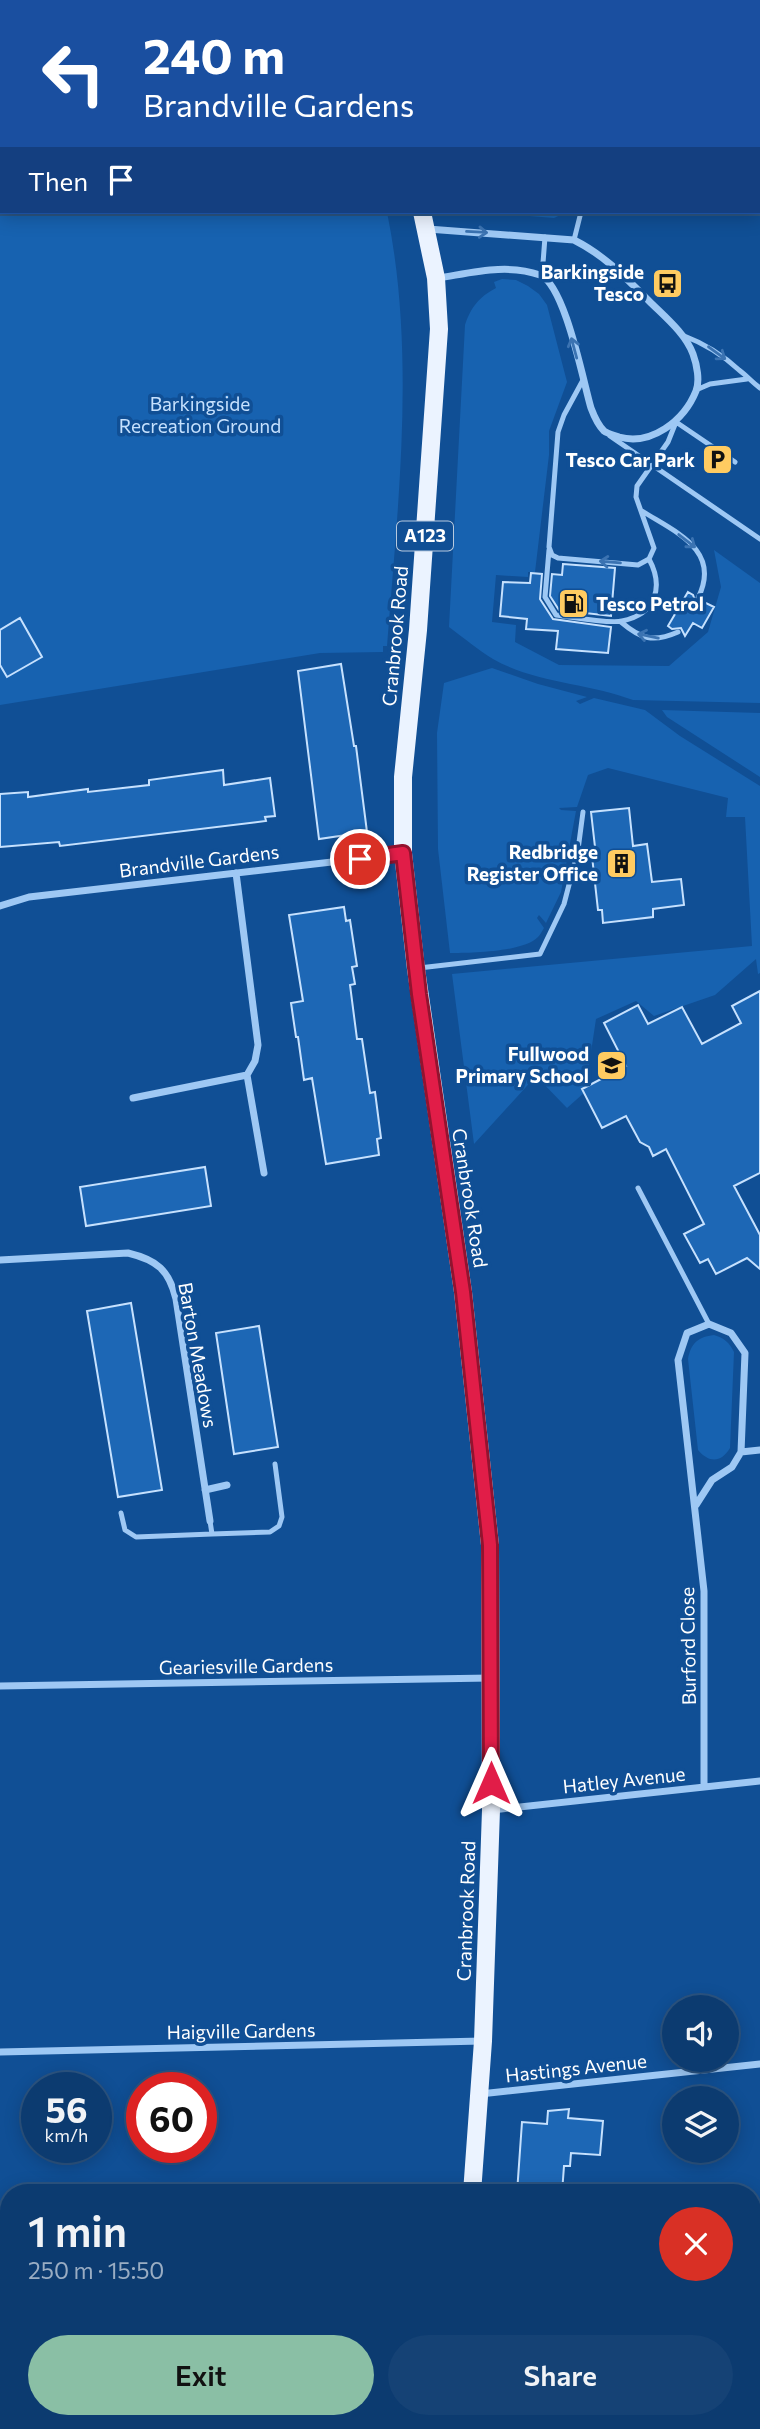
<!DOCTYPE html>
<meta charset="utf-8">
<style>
body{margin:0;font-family:Commissioner,sans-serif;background:#154275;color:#f1f3f6;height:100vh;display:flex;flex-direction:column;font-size:26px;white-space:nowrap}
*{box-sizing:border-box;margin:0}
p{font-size:23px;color:#9aadc3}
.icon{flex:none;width:38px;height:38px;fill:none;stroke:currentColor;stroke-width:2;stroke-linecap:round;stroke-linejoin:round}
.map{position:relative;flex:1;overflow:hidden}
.panel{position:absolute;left:0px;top:2184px;width:761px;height:245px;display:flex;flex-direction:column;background:#0c3b70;border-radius:28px 28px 0 0;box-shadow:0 4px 18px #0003,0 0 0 2px #2c5583}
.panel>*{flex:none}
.banner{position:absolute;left:0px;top:0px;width:761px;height:214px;box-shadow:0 4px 18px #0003,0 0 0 2px #2c5583;background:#1a4fa0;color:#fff;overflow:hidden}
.tools{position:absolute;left:662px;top:1995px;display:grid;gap:14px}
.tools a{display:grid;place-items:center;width:77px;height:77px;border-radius:50%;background:#0c3b70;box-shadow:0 4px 18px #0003,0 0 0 2px #2c5583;font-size:35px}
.speed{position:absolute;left:21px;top:2072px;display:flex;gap:14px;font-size:35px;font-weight:700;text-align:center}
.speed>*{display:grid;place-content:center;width:91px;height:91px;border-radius:50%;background:#0c3b70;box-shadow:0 4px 18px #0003,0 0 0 2px #2c5583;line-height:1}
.speed small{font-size:18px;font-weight:400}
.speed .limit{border:10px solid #d22;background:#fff;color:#111}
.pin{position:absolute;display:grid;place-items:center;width:60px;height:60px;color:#fff;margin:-30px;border:4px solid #fff;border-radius:50%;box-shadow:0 2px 7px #0007}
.me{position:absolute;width:77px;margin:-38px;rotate:0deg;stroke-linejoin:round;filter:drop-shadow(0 0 5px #0008)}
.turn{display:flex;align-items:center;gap:24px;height:147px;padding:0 28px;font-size:32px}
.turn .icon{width:91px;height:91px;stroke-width:2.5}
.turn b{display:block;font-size:49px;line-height:60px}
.then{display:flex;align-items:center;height:66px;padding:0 28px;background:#0003;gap:14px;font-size:26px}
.round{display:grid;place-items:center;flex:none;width:74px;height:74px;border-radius:37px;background:#154275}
.overview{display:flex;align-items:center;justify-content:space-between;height:119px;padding:0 28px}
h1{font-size:42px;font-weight:600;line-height:52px}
.button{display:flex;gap:14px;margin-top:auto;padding:14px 28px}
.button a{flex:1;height:80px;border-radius:42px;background:#8abfa5;color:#111;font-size:28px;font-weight:600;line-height:80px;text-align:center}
.button a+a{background:#154275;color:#f1f3f6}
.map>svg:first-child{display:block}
</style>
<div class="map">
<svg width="760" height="2429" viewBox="0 0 760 2429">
<rect width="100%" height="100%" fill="#104f95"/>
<path fill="#1762b0" d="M0,0h315v2h-313v210h385c29,142 11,291 0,434h-4v6l-63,1 -320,52z
M478,212h89l-13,6z
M502,279l14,1 12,6 11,8 8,11 20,77 -18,49v24l-14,117h-7v5l-32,-2 -4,47 24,3 -1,17 44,23 110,1 39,-34 13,-45 -7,-37 46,33v120l-127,-3c-45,-17 -98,-17 -140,-41 -15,-9 -29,-21 -44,-32l16,-302c6,-18 14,-28 31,-37l-2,-6z
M492,668l46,16 49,13 -11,4 4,3 14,-6 51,12 35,26 80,50v187l-2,1 -2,-15 -41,36 -61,21 -18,-15 -40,18 -11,73 -18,16 -31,-32 -62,68 -22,-170 300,-28 -7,-129h-19l2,-19 -120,-30 -20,7 -11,32 -18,1 2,2 15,1 -15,81 -15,31 -7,-8 -2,3 7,10c-2,3 -4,7 -6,9 -14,15 -68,16 -88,16l-12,-104 -1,-116 7,-50z
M662,710l98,3v64l-93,-60z
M714,1335c10,3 15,7 20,17l-4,96c-9,15 -21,15 -32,2l-10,-91c3,-16 10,-22 26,-24z"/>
<path fill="#1d67b5" stroke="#c6e1fe" stroke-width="2" d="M563,564l52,4 -4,48 -52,-6 -9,-14 2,-22 10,1z
M531,573l11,1 -2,25 13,20 58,8 -3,26 -52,-4 2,-18 -32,-2 1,-10 -27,-3 3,-34 27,1z
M688,592l5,3 3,8 6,-2 12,6 -12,21 -9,-5 -8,13 -4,-8 -9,1 -4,-3z
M20,618l22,39 -35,20 -7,-12v-35z
M341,664l13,82h2l11,86 -48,7 -21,-168z
M223,770l1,15 46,-7 5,38 -10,1 1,4 -206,25 -1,-4 -59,5v-53l28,-2v5l60,-8v3l61,-7v-5z
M629,808l4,38 14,-2 5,38 29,-3 3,26 -31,4v8l-50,6 -1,-13h-4l-7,-63h4l-4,-35z
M344,907l2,14 4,-1 7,46 -5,1 3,17 -5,1 7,54h5l8,54 5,-1 6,46 -4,1 2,16 -53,9 -14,-86 -8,2 -6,-43h-2l-5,-34 12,-2 -14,-86z
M760,991v182l-26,13 26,49v34l-13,-11 -31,16 -8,-15 -8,4 -16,-29 20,-10 -38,-75 -13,7 -4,-9 -9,-5 -14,-26 -24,12 -20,-39 44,-23 -22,-43 34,-18 10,19 34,-17 20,37 39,-21 -9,-17z
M205,1167l6,39 -125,20 -6,-39z
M131,1303l31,187 -44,7 -31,-186z
M259,1326l19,121 -44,7 -18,-121z
M569,2109l-1,9 35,3 -3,34 -29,-2 -1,13h-6l-2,27h-45l5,-71 25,2 1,-13z"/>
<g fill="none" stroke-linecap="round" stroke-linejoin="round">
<path stroke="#9ec8f4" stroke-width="5" d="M574,240l7,-28
M542,276l3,-39
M682,335c21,8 41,20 57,35 8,6 13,12 21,18
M583,380l-19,35 -6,17 -9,115 3,8 6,3 80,7 11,-6 5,-11 -18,-51 1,-11 31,-44 8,-20 59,40
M696,390l14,-6 37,-5
M610,436l150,103
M642,511c33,21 80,39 56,87
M549,550l-4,47 11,18c16,2 53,9 66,6 34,-7 42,-34 27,-62
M621,622c20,17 32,21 57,10
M419,968l121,-14 24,-50 14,-54 5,-38
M638,1188l71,136
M121,1513l4,17 11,7 76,-3
M210,1521l2,13 58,-2 9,-6 3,-9 -7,-53"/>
<path stroke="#9ec8f4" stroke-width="7" d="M428,229l146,11c30,15 51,37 75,61 16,16 36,32 44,53 4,11 7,27 3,37 -12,30 -45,55 -77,46 -5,-2 -11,-3 -15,-6 -6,-6 -10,-15 -13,-23 -8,-27 -26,-123 -51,-133 -33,-12 -69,-2 -102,3
M0,906l29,-9 372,-43
M247,1075l17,98
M133,1098l114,-23 8,-14 3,-16 -22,-172
M0,1260l128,-7c29,7 41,17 48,46l34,222
M741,1452l19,-2
M205,1490l22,-5
M696,1505l16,-25 20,-13 9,-15 4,-99 -14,-20 -22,-9 -22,9 -9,27 26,231v196
M0,1686l491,-8
M492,1810l268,-29
M0,2052l482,-11
M480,2094l280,-30
M752,2349l8,-1
M0,2423l133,1 62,-4"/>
<path stroke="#ebf3ff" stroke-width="18" d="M347,0l1,2
M422,212l14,66 3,51 -21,301 -15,147v76l13,116 47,323 27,253 1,265 -8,231 -11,152
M456,2429l1,-9"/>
</g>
<defs><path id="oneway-shaft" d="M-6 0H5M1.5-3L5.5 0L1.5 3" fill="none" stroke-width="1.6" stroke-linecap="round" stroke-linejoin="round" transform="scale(1.75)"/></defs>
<g stroke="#3b73b2">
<use href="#oneway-shaft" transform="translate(477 232) rotate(3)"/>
<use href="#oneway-shaft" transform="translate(574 348) rotate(-105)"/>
<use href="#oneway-shaft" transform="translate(717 353) rotate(36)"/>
<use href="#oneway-shaft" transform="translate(687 541) rotate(38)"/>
<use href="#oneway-shaft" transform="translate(610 562) rotate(-175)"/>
<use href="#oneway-shaft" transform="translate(648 636) rotate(-168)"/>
</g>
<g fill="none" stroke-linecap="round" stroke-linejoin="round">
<defs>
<path id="route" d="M360,859l43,-6 16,141 44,298 27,253 1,238"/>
</defs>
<use href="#route" stroke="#92132f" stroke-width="18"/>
<use href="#route" stroke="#e11d48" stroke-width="12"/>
</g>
<defs>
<symbol id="bus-square" viewBox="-11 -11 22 22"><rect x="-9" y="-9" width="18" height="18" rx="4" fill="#ffcb61" stroke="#104f95"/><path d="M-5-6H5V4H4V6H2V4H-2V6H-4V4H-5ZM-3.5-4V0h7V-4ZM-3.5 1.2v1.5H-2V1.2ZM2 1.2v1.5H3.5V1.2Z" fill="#111"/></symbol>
<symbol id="parking-square" viewBox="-11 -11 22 22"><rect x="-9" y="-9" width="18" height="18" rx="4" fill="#ffcb61" stroke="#104f95"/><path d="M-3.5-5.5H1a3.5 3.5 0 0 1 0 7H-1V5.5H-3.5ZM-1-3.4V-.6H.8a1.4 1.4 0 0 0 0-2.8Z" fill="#111"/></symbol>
<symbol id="fuel-square" viewBox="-11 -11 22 22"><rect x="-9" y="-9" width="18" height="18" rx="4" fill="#ffcb61" stroke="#104f95"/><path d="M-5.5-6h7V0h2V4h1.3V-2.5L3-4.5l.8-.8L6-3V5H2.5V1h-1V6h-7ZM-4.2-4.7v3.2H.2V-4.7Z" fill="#111"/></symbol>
<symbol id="building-square" viewBox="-11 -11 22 22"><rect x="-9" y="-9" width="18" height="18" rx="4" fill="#ffcb61" stroke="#104f95"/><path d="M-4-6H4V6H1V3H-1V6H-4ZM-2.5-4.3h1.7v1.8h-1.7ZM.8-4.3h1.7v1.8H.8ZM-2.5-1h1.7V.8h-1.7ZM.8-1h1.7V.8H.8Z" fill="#111"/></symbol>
<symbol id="school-square" viewBox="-11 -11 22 22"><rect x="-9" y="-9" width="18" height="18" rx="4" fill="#ffcb61" stroke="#104f95"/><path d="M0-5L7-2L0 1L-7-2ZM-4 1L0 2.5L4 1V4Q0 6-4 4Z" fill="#111"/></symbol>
</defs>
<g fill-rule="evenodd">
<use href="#bus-square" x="650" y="266" width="35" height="35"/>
<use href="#parking-square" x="700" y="442" width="35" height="35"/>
<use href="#fuel-square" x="556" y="586" width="35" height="35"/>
<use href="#building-square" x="604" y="846" width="35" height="35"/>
<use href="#school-square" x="594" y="1048" width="35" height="35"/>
</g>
<g text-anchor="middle" stroke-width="7" stroke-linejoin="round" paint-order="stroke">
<rect fill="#104f95" stroke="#b7cadf" stroke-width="2" x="397" y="521.5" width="56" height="29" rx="5"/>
<g font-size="18" font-weight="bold" fill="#fff">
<text x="425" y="542">A123</text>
</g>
<g font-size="19" font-weight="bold" fill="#fff" stroke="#104f95" text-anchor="end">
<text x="644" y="279">Barkingside<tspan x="644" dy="22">Tesco</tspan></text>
<text x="695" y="467">Tesco Car Park</text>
<text x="596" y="611" text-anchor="start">Tesco Petrol</text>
<text x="598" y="859">Redbridge<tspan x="598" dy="22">Register Office</tspan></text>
<text x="589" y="1061">Fullwood<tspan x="589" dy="22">Primary School</tspan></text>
</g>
<g font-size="19" fill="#c6e1fe" stroke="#104f95">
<text x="200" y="411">Barkingside<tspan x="200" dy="22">Recreation Ground</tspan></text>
</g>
<g font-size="19" fill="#fff" stroke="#104f95">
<text transform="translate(395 636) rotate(-85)" y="7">Cranbrook Road</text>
<text transform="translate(199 861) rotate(-7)" y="7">Brandville Gardens</text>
<text transform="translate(470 1198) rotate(81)" y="7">Cranbrook Road</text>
<text transform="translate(198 1355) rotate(80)" y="7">Barton Meadows</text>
<text transform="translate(688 1646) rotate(-91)" y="7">Burford Close</text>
<text transform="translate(246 1666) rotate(-1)" y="7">Geariesville Gardens</text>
<text transform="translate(624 1780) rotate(-6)" y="7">Hatley Avenue</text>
<text transform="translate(466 1911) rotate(-88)" y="7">Cranbrook Road</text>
<text transform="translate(241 2031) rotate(-1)" y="7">Haigville Gardens</text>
<text transform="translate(576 2068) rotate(-6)" y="7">Hastings Avenue</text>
</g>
</g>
</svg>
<div class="tools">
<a><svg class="icon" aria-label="sound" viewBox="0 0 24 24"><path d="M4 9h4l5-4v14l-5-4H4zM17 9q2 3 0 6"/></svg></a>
<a><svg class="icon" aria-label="layers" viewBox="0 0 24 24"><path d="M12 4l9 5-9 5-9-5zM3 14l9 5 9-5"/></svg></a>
</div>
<div class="speed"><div>56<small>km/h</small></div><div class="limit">60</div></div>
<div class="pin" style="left:360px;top:859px;background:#d93025"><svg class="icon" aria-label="arrive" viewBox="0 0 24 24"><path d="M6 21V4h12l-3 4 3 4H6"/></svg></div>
<svg class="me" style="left:491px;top:1783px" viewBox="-20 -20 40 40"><path d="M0-17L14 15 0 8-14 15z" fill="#e11d48" stroke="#fff" stroke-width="4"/></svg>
<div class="banner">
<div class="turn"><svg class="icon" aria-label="left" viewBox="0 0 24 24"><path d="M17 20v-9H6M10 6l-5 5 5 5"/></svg><div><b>240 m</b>Brandville Gardens</div></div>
<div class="then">Then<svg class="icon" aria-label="arrive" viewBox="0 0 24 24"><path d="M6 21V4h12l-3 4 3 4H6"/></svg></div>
</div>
<section class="panel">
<div class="overview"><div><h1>1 min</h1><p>250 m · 15:50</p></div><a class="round" style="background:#d93025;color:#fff"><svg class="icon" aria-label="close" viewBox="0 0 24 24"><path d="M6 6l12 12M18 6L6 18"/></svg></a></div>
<div class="button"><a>Exit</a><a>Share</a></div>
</section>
</div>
